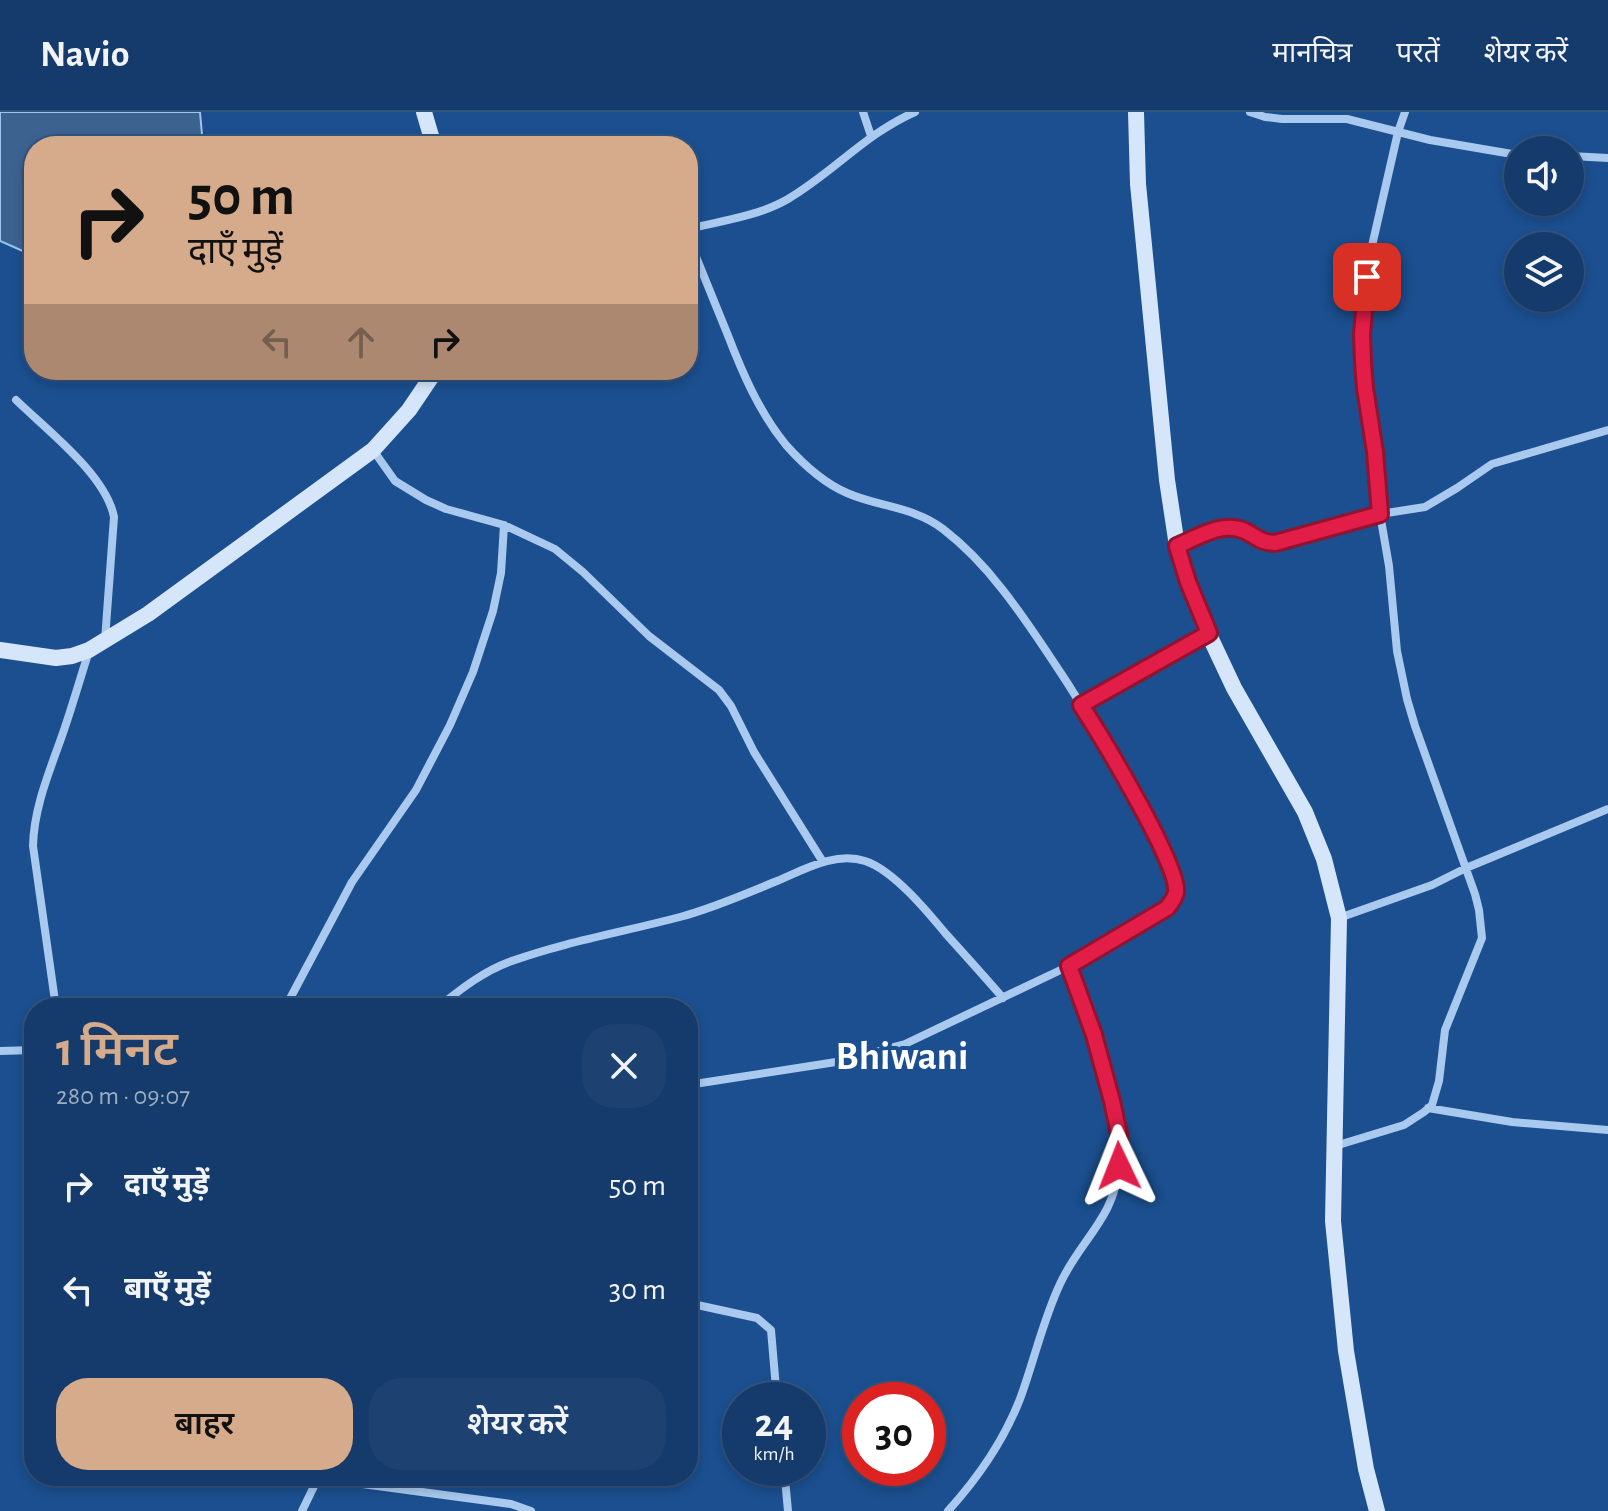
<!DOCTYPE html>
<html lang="hi">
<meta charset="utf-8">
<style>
body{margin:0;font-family:"Alegreya Sans","Noto Sans Devanagari",sans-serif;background:#1d4271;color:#f1f3f6;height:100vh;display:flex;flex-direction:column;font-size:30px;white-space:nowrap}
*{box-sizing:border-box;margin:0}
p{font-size:26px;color:#9dadc1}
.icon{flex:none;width:44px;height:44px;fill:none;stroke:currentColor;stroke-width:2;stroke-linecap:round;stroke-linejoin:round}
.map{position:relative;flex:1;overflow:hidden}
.panel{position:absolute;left:24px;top:886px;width:674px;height:488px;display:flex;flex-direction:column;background:#143b6b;border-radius:32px;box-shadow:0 4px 12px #0003,0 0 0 2px #33557e}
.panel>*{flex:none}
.top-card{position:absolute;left:24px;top:24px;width:674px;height:244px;border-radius:32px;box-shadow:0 4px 12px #0003,0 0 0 2px #33557e;background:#d6ab8b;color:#111;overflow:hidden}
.buttons{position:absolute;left:1504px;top:24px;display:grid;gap:16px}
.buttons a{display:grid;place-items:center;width:80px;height:80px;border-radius:50%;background:#143b6b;box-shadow:0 4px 12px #0003,0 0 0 2px #33557e;font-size:40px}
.speed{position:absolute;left:722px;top:1270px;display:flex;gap:16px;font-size:40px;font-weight:700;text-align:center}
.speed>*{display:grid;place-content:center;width:104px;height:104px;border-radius:50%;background:#143b6b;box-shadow:0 4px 12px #0003,0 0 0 2px #33557e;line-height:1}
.speed small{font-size:20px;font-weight:400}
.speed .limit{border:12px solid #d22;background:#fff;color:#111}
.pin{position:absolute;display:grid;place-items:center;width:68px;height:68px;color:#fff;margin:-34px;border-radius:16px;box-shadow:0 4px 12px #0006}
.me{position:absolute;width:88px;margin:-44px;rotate:358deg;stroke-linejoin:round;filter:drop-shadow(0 0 6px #0008)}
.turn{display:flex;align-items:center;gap:28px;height:168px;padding:0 32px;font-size:36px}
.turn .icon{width:104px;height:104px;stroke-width:2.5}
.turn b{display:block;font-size:56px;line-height:68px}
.lanes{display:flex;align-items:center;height:76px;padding:0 32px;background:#0003;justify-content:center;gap:40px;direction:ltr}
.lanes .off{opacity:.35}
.round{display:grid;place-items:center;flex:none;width:84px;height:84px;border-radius:32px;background:#1d4271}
.head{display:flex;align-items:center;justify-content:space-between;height:136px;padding:0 32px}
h1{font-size:48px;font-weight:600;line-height:60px;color:#d6ab8b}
.button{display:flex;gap:16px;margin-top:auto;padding:16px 32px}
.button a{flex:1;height:92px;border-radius:32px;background:#d6ab8b;color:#111;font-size:32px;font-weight:600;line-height:92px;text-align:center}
.button a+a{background:#1d4271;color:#f1f3f6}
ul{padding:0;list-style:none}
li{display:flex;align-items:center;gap:24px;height:104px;padding:0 32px}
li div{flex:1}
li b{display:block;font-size:30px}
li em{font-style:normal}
header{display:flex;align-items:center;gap:48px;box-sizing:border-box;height:112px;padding:0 40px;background:#143b6b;border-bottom:2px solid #33557e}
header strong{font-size:38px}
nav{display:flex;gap:44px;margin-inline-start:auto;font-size:28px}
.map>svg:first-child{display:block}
</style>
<header>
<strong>Navio</strong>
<nav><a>मानचित्र</a><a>परतें</a><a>शेयर करें</a></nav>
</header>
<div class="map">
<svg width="1608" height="1399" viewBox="0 0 1608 1399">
<rect width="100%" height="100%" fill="#1b4f8f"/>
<path fill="#3c6290" stroke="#9cc4f0" stroke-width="2" d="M0,0h200l3,34h-169v110l-34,-15z"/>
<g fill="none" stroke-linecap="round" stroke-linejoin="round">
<path stroke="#a9c9ee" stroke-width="8" d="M863,0l8,24
M1250,0l15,5 17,2h65l83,21 88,15
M1570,44l38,2
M688,117c33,-8 71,-13 100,-30 46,-27 77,-65 127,-87
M688,125c13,32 26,64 39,96 15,39 32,79 59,112 16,18 38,38 61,48 32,14 68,14 96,36 22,17 42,38 59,60 24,30 45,63 66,95 31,49 61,99 87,152 7,13 23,42 21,56 -1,7 -5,11 -9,16l-98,58 -164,78 -69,18 -148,23
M16,288c31,30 90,75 98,117l-9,123
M373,338l22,31 31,19 20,9 58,16 51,24 28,23 66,64 70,54 12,16 23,46 69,110
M1178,434c21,-9 45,-25 68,-14 13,6 13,10 29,11l105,-29 45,-7 32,-19 35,-24 116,-34
M1081,593l127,-72
M1339,806l93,-33 34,-17 142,-59
M56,896l-23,-162c1,-43 20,-82 33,-122 8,-24 15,-48 23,-73
M285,896l67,-126 64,-92 34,-65 23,-53 20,-61 8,-38 3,-48
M437,896c23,-18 45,-36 72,-46 55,-20 114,-30 171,-45 34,-9 65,-23 97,-36 26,-11 59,-30 88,-20 28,9 62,50 81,73 19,21 38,42 57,64
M0,939l34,-1
M1428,996l84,14 96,8
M1335,1034l69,-21 20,-13 8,-7 7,-24 6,-51 37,-92 -3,-28 -4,-16 -60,-168 -8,-27 -10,-48 -8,-85 -9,-52 -5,-62 -10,-64 -3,-54 2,-39 5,-36 29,-127 7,-20
M688,1191l69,15 14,12 6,70
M784,1356l4,43
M318,1366l193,26 20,7
M302,1399l17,-35
M948,1399c30,-33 56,-71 72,-112 14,-38 23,-79 40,-115 20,-44 55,-66 59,-118 3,-31 -5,-60 -14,-90 -10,-37 -22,-74 -36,-110"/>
<path stroke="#d6e6fa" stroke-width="16" d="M424,0l10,34
M1136,0l2,72 29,296 10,66 11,36 14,38 32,68 71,124 19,47 15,59 -6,303 13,130 20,118 11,42
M0,538l56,8 16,-2 17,-6 59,-36 225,-164 36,-40 27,-40"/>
</g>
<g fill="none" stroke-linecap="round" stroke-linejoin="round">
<defs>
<path id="route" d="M1119,1054v-32l-7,-33 -18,-66 -25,-69 98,-58c4,-5 8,-10 9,-16 3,-28 -77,-159 -95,-187l128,-72 -21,-51 -11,-36c21,-9 45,-25 68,-15 14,7 14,11 30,12l105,-29 -5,-62 -10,-64 -2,-26 -1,-28 5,-57"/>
</defs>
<use href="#route" stroke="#92132f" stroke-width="20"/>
<use href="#route" stroke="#e11d48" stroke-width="14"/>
</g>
<g text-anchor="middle" stroke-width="8" stroke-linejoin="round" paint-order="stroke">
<g font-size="40" font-weight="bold" fill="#fff" stroke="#1b4f8f">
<text x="902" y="957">Bhiwani</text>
</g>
</g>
</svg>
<div class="buttons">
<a><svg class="icon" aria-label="sound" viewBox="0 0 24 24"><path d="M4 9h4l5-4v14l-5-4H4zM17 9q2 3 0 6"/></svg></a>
<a><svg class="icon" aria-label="layers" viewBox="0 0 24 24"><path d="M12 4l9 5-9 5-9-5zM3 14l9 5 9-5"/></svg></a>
</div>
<div class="speed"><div>24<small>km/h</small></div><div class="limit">30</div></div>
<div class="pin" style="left:1367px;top:165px;background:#d93025"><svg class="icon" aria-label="arrive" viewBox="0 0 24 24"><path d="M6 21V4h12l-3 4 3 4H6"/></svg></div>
<svg class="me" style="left:1119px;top:1054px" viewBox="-20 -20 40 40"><path d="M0-17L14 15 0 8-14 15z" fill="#e11d48" stroke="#fff" stroke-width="4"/></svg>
<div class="top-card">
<div class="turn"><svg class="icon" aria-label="right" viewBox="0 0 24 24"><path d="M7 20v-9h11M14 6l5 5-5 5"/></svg><div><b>50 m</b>दाएँ मुड़ें</div></div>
<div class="lanes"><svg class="icon off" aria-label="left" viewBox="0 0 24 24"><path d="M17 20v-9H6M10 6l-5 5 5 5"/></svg><svg class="icon off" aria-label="ahead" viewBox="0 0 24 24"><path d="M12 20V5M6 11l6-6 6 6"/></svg><svg class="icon" aria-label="right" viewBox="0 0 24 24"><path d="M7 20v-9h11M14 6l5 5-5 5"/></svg></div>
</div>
<section class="panel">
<div class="head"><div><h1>1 मिनट</h1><p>280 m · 09:07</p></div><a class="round"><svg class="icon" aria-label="close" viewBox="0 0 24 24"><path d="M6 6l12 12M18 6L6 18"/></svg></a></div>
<ul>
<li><svg class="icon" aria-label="right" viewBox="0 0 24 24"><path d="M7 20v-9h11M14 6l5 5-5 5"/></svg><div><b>दाएँ मुड़ें</b></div><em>50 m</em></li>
<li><svg class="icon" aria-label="left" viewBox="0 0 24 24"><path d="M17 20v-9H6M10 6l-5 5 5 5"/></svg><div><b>बाएँ मुड़ें</b></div><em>30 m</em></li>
</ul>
<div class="button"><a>बाहर</a><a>शेयर करें</a></div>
</section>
</div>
